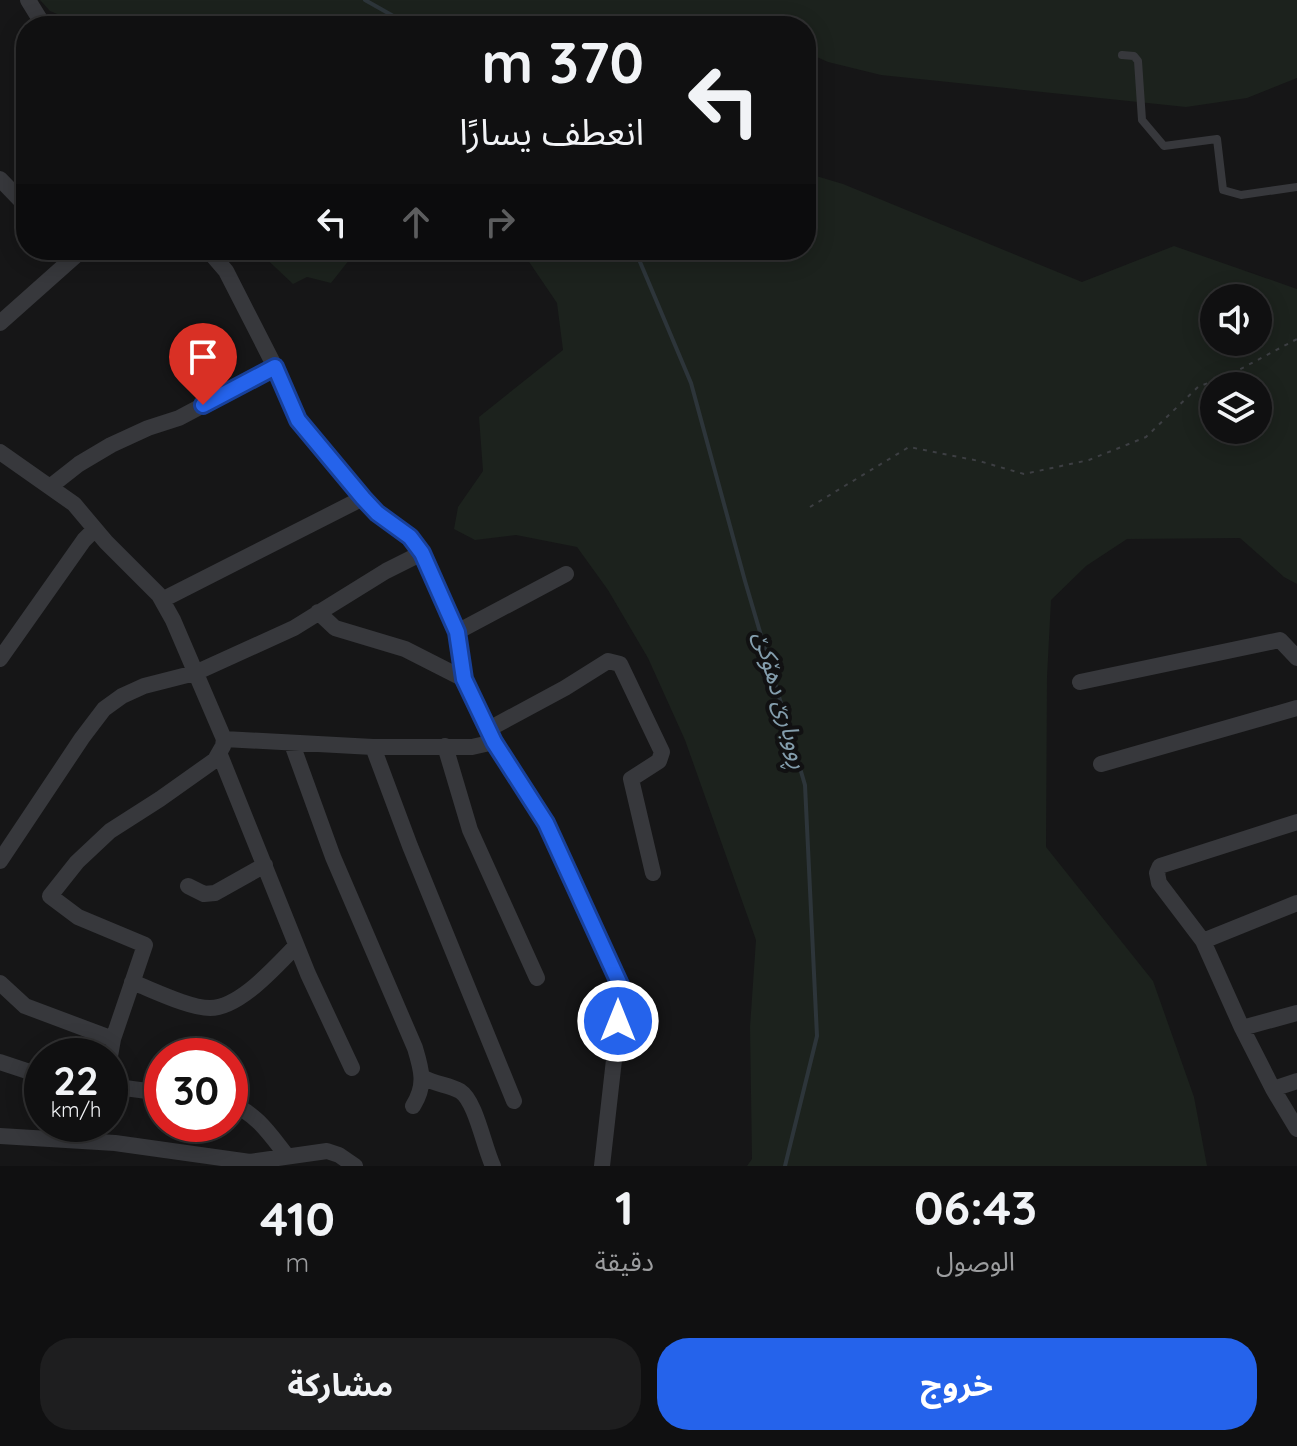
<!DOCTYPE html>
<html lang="ar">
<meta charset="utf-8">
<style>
body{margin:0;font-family:Quicksand,"Noto Sans Arabic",sans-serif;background:#1e1e1f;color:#f1f3f6;direction:rtl;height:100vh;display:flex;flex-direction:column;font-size:30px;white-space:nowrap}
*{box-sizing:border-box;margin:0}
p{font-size:26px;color:#9c9d9f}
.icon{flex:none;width:44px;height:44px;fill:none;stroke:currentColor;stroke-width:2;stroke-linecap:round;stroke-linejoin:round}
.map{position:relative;height:1166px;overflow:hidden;direction:ltr}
.panel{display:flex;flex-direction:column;background:#101011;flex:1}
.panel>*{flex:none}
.hud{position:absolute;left:16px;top:16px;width:800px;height:244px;border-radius:32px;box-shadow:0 4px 20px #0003,0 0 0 2px #303031;direction:rtl;background:#101011;color:#f1f3f6;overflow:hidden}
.tools{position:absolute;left:1200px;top:284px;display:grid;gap:16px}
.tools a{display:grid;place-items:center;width:72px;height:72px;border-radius:50%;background:#101011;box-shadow:0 4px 20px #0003,0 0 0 2px #303031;font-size:40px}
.speed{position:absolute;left:24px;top:1038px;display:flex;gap:16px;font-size:40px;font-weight:700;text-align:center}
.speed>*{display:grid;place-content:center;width:104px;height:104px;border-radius:50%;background:#101011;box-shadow:0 4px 20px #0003,0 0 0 2px #303031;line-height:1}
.speed small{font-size:20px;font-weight:400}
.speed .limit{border:12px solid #d22;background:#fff;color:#111}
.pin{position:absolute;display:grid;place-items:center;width:68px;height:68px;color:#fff;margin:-82px -34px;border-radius:50% 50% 50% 0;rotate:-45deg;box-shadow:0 0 8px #0007}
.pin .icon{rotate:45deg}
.me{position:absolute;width:88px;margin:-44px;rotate:0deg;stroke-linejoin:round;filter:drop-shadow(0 0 6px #0008)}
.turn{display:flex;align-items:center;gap:28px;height:168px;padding:0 40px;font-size:36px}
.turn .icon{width:104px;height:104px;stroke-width:2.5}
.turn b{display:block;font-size:56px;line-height:68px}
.lanes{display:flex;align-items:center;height:76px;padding:0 40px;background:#0003;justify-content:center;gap:40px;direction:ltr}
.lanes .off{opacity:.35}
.eta{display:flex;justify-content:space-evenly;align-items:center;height:136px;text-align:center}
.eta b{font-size:48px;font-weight:700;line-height:56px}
.cta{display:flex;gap:16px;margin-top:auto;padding:16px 40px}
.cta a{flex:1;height:92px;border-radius:32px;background:#2563eb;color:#fff;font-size:32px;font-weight:700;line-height:92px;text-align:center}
.cta a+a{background:#1e1e1f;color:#f1f3f6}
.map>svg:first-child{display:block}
</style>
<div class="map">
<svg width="1297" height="1166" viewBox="0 0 1297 1166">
<rect width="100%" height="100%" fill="#161617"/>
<path fill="#1c221d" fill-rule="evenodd" d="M40,0h1257v78l-50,20 -61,9 -305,-32 -53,-13 -22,-10v-26h-55l-16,-8 -23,8h-626l-36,-15z
M806,173l37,11 239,98 92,-36 123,43v295l-13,-7 -44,-39 -113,1 -41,27 -35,34 -4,77 -1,170 107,134 41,116 13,69h-460l5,-7 -2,-132 6,-87 -71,-200 -37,-82 -40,-68 -31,-43 -61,-12 -41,5 -21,-11 4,-22 25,-36 -4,-54 84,-67 -6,-47 -36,-53h285zM1214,298h44v44h-44zM1258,386v44h-44v-44z
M257,250h100l-26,33 -24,-6 -14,7z"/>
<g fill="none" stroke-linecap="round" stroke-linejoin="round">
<path stroke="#2d353a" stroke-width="4" d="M365,0l46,26
M635,250l56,133 54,198 60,204 12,251 -32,130"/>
<path stroke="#3d3f43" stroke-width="2" stroke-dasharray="4 6" stroke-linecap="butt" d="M810,507l99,-60 70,14 45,13 65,-14 57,-23 52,-50 35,-14 64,-34"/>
<path stroke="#37383c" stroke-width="8" d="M1122,55l12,1 4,5 4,59 22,26 53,-7 6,51 18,5 56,-8"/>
<path stroke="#37383c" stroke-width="16" d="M28,0l16,26
M0,179l26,27
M208,250l18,21 49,96 23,53 65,78 14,15 33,24 12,16 35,79 7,47 30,63 52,81 76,166 -20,177
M0,323l82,-73
M0,452l74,52 32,38 53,53 14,25 51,119 -1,7 -8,14 -55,39 -50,32 -33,31 -27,34 28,21 67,28 -32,94 -3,17
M51,486l28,-22 32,-19 37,-17 31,-10 96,-51
M162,600l201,-102
M318,612l17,16 70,21 59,30
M457,632l109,-58
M0,659l84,-119 11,-11
M1080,682l200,-42 17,18
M489,729l76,-41 43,-27 12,3 42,88 -3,9 -28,18 22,94
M224,739l149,8h99l22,-5
M292,744l41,113 82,191c7,23 11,37 -2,58
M445,746l25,84 67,148
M373,747l37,99 104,255
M220,755l88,219 44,94
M1101,764l196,-56
M1297,822l-137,44 -3,7 2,10 44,58 39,87 31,61 24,40
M0,861l82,-123 22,-29 18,-13 22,-10 51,-13 99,-45 92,-57 36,-18
M188,886l16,8 11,-1 50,-28
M1203,941l94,-38
M132,982c21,8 57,26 78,26 30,0 66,-42 86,-62
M0,983l25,23 88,33
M1242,1028l55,-15
M0,1062l42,14
M424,1078c11,6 25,7 36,13 16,10 24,57 33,75
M110,1086l52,7
M1273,1089l24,-8
M230,1104c26,8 41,32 57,52
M0,1136l115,7 135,19 77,-11 12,4 16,11"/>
</g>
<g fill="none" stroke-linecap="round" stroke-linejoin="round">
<defs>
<path id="route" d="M203,405l72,-38 23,53 65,78 14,15 33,24 12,16 35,79 7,47 30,63 52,81 76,166 -4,32"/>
</defs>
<use href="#route" stroke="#184099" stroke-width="20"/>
<use href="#route" stroke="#2563eb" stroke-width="14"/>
</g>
<g text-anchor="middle" stroke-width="8" stroke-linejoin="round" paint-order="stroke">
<g font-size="24" font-style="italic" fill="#849ead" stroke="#111112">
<text transform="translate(781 700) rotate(74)" y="8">ڕووبارێ دهۆكێ</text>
</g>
</g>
</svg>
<div class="tools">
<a><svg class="icon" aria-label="sound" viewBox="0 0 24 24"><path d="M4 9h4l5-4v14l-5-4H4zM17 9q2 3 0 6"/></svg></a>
<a><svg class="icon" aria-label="layers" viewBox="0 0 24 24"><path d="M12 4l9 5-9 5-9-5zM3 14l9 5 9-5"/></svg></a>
</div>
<div class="speed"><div>22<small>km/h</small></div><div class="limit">30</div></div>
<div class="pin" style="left:203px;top:405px;background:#d93025"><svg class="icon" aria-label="arrive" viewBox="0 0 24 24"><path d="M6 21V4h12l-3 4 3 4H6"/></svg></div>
<svg class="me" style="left:618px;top:1021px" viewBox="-20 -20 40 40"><circle r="17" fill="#2563eb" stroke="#fff" stroke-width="3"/><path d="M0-11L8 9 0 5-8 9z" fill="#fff"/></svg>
<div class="hud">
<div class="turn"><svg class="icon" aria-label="left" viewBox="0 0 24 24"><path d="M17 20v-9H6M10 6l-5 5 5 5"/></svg><div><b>370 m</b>انعطف يسارًا</div></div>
<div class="lanes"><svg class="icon" aria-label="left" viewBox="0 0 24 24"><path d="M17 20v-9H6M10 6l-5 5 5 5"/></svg><svg class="icon off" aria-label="ahead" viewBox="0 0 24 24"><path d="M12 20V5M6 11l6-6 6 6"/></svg><svg class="icon off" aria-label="right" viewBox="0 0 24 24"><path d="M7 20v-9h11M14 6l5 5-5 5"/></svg></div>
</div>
</div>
<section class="panel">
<div class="eta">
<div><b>06:43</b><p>الوصول</p></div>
<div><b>1</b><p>دقيقة</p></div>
<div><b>410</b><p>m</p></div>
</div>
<div class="cta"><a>خروج</a><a>مشاركة</a></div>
</section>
